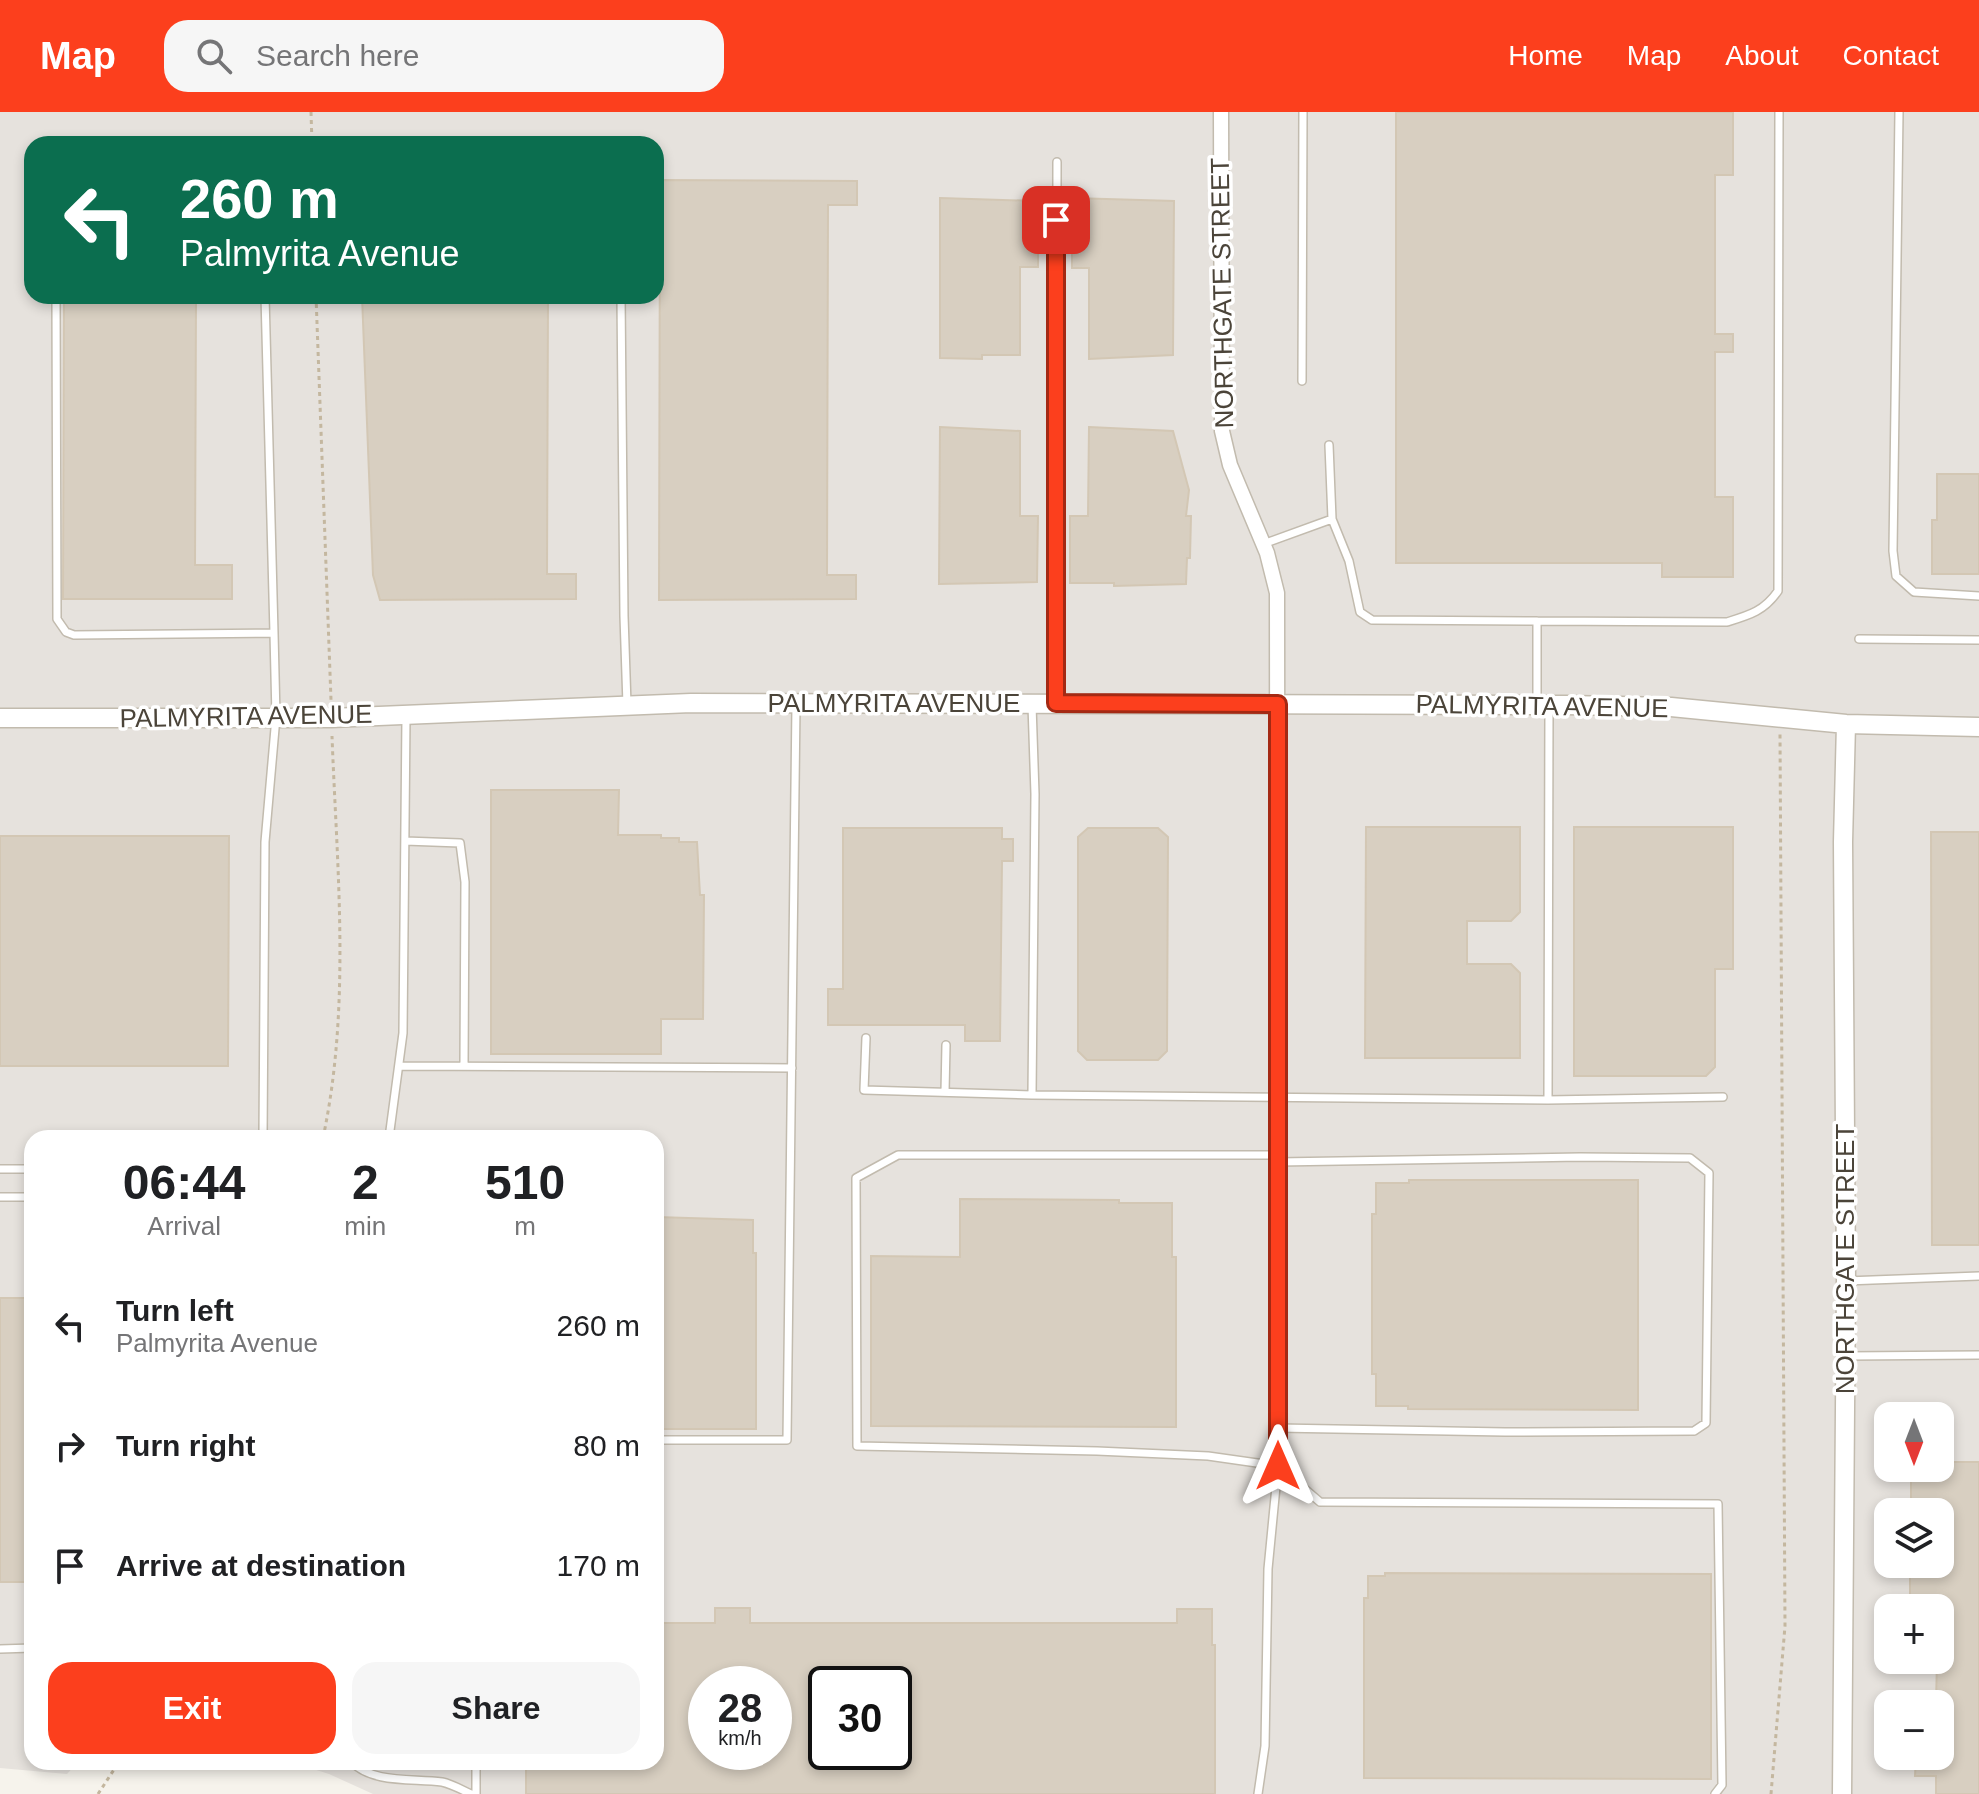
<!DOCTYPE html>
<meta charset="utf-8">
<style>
body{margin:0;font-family:Helvetica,sans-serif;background:#f6f6f6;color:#202124;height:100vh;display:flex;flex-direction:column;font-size:30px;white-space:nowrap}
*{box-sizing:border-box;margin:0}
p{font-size:26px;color:#757577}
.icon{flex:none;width:44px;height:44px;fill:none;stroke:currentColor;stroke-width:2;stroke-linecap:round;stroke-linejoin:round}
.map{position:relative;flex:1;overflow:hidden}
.sheet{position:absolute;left:24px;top:1018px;width:640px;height:640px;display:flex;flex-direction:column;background:#fff;border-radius:24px;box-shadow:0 4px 12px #0003}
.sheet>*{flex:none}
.hud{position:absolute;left:24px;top:24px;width:640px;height:168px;border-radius:24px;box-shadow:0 4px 12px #0003;background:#0b6e4f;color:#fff;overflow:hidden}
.needle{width:52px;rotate:180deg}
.tools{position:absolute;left:1874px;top:1290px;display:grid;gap:16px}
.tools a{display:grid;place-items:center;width:80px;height:80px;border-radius:16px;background:#fff;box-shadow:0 4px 12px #0003;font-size:40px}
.speed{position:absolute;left:688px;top:1554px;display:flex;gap:16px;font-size:40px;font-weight:700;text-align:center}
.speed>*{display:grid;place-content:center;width:104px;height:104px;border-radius:50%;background:#fff;box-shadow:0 4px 12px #0003;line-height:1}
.speed small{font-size:20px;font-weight:400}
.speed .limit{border:4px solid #111;border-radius:12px;background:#fff;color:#111}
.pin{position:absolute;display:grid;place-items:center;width:68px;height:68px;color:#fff;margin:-34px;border-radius:16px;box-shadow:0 4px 12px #0006}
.me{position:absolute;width:88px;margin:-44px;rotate:0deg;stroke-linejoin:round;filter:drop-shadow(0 0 6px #0008)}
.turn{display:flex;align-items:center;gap:28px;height:168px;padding:0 24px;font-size:36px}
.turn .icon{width:104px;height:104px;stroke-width:2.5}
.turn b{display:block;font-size:56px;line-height:68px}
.eta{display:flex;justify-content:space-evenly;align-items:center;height:136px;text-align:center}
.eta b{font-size:48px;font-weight:700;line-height:56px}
.cta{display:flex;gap:16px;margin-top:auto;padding:16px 24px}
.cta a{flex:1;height:92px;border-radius:24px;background:#fc3f1d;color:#fff;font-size:32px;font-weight:700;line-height:92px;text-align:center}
.cta a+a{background:#f6f6f6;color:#202124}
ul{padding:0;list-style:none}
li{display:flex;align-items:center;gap:24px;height:120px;padding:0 24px}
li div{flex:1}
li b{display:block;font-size:30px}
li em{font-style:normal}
header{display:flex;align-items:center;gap:48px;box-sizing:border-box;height:112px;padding:0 40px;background:#fc3f1d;color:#fff}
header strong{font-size:38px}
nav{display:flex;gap:44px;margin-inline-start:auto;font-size:28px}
.search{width:560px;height:72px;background:#f6f6f6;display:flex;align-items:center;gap:20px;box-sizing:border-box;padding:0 28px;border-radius:24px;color:#757577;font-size:30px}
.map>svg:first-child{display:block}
</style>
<header>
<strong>Map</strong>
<div class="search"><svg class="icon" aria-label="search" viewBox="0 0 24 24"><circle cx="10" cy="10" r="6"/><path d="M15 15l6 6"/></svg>Search here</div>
<nav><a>Home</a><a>Map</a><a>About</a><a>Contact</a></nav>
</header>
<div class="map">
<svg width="1979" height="1682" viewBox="0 0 1979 1682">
<rect width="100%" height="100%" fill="#f6f3ec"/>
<path fill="#e6e2dd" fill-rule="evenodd" d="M0,0h1979v1682h-1606l-44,-20 -38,-12h365v-624h-624v624h46l-11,12 -67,-6zM32,32h624v152h-624zM1888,1304h52v52h-52zM1888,1400h52v52h-52zM1888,1496h52v52h-52zM706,1572h68v68h-68zM826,1572h68v68h-68zM1888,1592h52v52h-52z"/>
<path fill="#d8cfc1" stroke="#d3c7b4" stroke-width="2" fill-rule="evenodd" d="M1396,0h337v63h-18v159h18v18h-18v145h18v80h-71v-14h-266z
M660,68l197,1v24h-29l-1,370h29v24l-197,1z
M940,86l98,3v66h-18v88h-38v4l-42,-1z
M1072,86l102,3 -1,154 -84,4v-91h-17z
M64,184h132l-1,269h37v34h-169z
M362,184h186l-1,278h29v25l-196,1 -7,-25z
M940,315l80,4v85h18l-1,66 -98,2z
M1089,315l84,4 16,59 -3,26h5l-1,42h-3l-1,26 -72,2v-3h-44v-67h18z
M1937,362h42v100h-47v-54h5z
M491,678h128l-1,45h43v3h18v4h18l3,53h4l-1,124h-42v35h-170z
M1366,715h154v85l-9,9h-44v43h44l9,9v85h-155z
M1574,715h159v142h-18v98l-9,9h-132z
M843,716h159v11h11v22h-11l-2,180h-35v-16h-137v-36h15z
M1088,716h70l10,9 -1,214 -9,9h-71l-9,-9v-214z
M1931,720h48v413h-47z
M0,724h229l-1,230h-228z
M1409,1068h229v230l-230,-1v-3h-32v-32h-4v-160h4v-31h33z
M960,1087l159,1v3h53v54h4v170l-305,-1v-170l89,1z
M656,1105l97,3v33h3v176h-100z
M0,1186h32v284h-32z
M1940,1350h39v332h-43v-18h-21l1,-20h24v-52h-4l1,-44h3v-52h-30v-44h30v-52h-29v-44h29z
M1385,1461l326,1v205l-347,-1v-180h4v-22h17z
M715,1496h35v15h427v-14h35v36h3v149h-689v-32h130v-139h59zM706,1572h68v68h-68zM826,1572h68v68h-68z"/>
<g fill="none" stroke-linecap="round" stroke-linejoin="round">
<defs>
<path id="service" d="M1899,0l-6,439 3,25 18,16 65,4
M56,184l1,323 9,13 8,3 200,-2 2,84 -11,125 -2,296
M265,184l9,337
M621,184l3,320 3,89
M1302,269l1,-269
M1329,333l3,74 17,42 11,51 12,8 165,1
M1263,432l69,-25
M1859,527l120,1
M1056,589l1,-539
M1537,590v-81l190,1c23,-7 37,-11 51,-31l1,-479
M1032,593l3,89 -3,301 516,5 1,-393
M405,729l55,2 5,39 -1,184
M866,926l-2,52 168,5
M399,954l393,2
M945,980l1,-47
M1548,988l175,-3
M389,1026l14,-105 3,-316
M1278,1043h-380l-42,23 1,268 240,5 111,5 70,10 42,36 398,2 4,281 -7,9
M0,1057h32
M0,1085h32
M1846,1169l133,-5
M1848,1244l131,-1
M1278,1316l227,4 189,-1 12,-8 3,-250 -19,-15 -110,-1 -302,5
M656,1328h131l9,-735
M0,1537l32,-1
M352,1650c21,22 61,16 90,20 10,2 20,8 29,12
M476,1682v-32
M1258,1682l7,-48 3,-177 10,-103"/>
<path id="minor" d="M1221,0l1,319 8,34 37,88 10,40 1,873"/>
<path id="tertiary" d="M0,606h331l360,-15 875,2 105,2 175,17 133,3
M1842,1682l4,-513 -3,-439 3,-118"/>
</defs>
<use href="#service" stroke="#c2bbae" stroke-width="10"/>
<use href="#minor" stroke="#c2bbae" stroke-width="17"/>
<use href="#tertiary" stroke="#c2bbae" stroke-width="21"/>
<path stroke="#c4b79f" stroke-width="3" stroke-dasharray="4 4" stroke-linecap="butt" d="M311,0l1,32
M316,184l15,404
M323,1026c28,-132 14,-268 9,-402
M98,1682l21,-32
M1771,1682l14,-168 -5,-892"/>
<use href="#service" stroke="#fff" stroke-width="7"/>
<use href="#minor" stroke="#fff" stroke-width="14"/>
<use href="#tertiary" stroke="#fff" stroke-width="18"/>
</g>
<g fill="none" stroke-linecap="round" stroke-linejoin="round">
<defs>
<path id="route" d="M1056,108v483l222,1v762"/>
</defs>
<use href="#route" stroke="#a42913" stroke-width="20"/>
<use href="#route" stroke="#fc3f1d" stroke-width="14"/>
</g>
<g text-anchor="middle" stroke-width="7" stroke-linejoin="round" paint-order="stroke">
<g font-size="26" fill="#4b4439" stroke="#fff">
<text transform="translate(1222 181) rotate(-91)" y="9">NORTHGATE STREET</text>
<text x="894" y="600">PALMYRITA AVENUE</text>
<text transform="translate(1542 594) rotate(1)" y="9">PALMYRITA AVENUE</text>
<text transform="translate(246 604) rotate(-1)" y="9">PALMYRITA AVENUE</text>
<text transform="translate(1845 1147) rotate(-90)" y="9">NORTHGATE STREET</text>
</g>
</g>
</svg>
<div class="tools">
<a><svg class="needle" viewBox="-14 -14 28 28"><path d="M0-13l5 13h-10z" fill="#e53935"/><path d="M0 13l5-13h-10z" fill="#757577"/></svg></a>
<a><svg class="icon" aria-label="layers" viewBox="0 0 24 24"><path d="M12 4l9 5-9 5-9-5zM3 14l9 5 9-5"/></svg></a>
<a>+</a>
<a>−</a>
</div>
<div class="speed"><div>28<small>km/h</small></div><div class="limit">30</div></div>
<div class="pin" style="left:1056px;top:108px;background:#d93025"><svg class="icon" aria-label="arrive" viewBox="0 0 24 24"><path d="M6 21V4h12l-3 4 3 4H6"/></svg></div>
<svg class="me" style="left:1278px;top:1354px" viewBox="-20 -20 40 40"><path d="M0-17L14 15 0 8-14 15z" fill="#fc3f1d" stroke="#fff" stroke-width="4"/></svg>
<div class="hud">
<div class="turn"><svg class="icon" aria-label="left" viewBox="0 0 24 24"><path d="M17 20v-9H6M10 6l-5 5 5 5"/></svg><div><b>260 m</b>Palmyrita Avenue</div></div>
</div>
<section class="sheet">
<div class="eta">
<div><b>06:44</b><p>Arrival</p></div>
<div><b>2</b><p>min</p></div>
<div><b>510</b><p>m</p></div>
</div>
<ul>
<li><svg class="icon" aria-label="left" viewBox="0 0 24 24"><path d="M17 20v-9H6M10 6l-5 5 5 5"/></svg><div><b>Turn left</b><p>Palmyrita Avenue</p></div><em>260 m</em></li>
<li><svg class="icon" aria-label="right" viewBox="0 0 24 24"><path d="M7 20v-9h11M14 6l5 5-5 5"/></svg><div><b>Turn right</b></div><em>80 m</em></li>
<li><svg class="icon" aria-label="arrive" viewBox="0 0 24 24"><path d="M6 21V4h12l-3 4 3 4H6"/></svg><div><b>Arrive at destination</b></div><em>170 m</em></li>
</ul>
<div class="cta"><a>Exit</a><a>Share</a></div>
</section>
</div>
